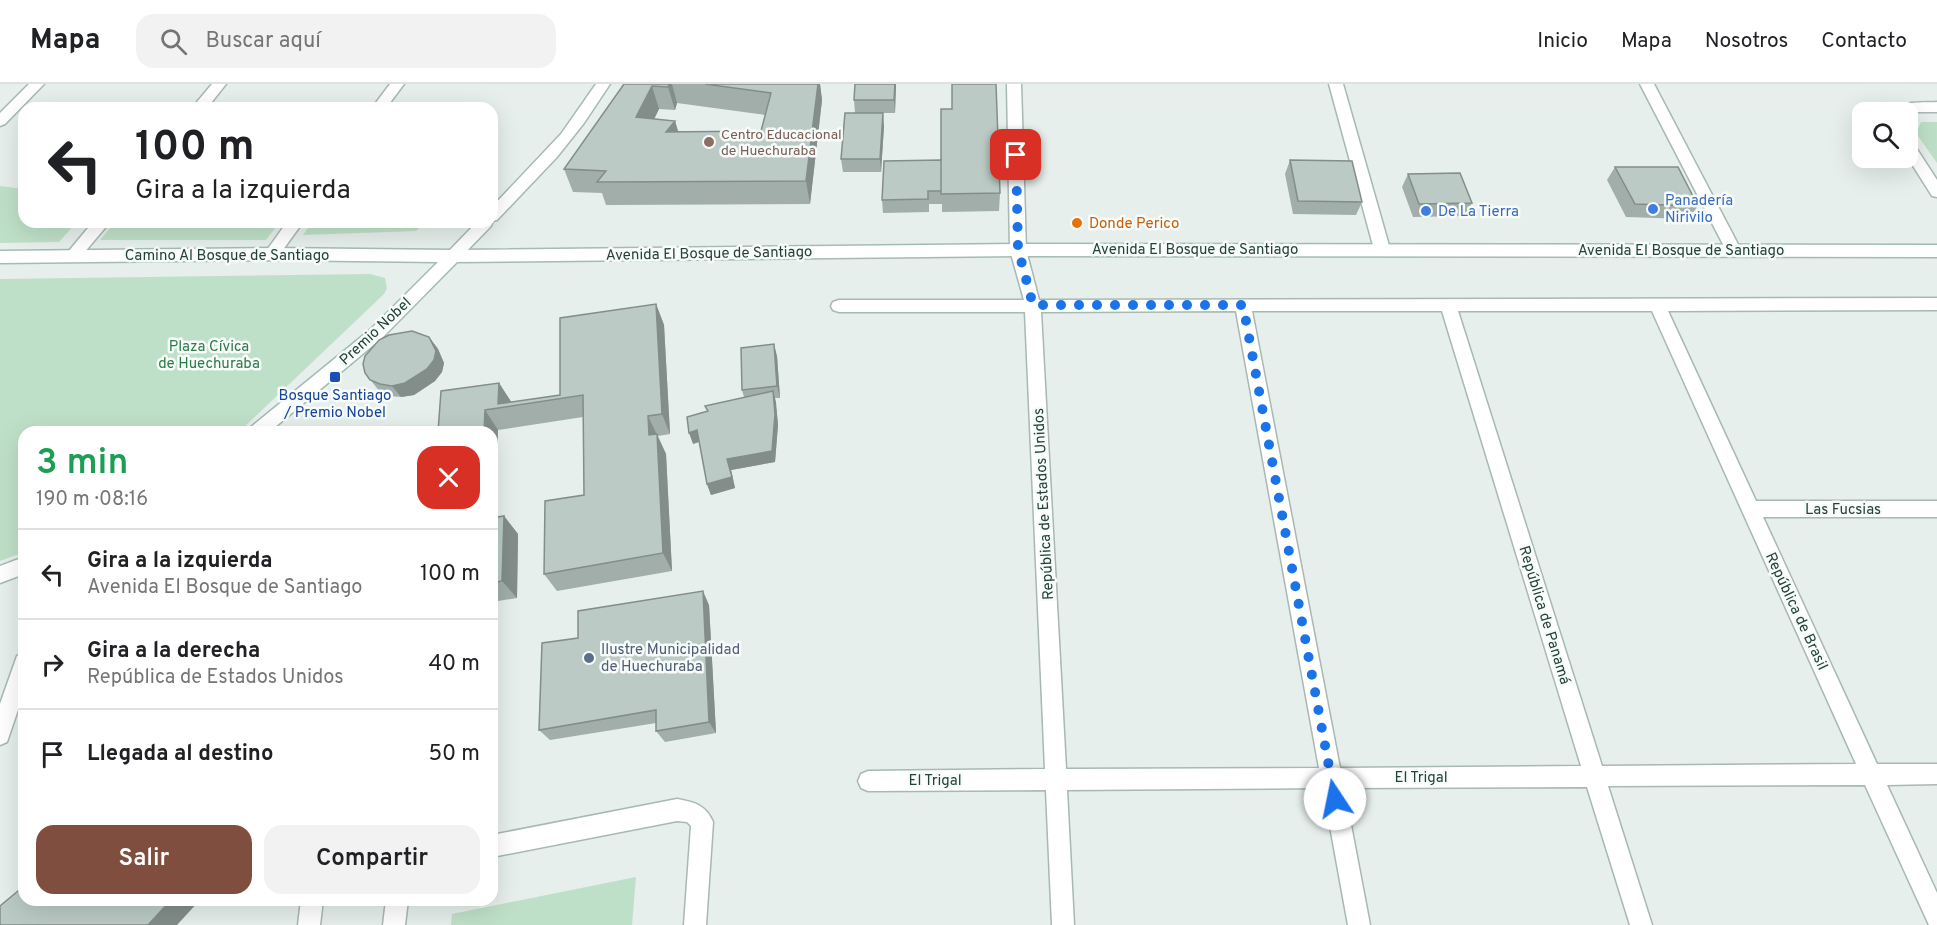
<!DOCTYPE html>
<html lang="es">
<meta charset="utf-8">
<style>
body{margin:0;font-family:Overpass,sans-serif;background:#f2f2f2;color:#202124;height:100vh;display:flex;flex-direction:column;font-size:22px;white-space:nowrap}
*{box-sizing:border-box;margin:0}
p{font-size:20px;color:#757577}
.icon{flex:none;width:33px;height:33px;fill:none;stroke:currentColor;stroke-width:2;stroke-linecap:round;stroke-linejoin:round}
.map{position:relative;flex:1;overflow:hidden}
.panel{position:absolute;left:18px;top:342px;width:480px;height:480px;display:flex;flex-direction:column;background:#fff;border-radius:18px;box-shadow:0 6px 24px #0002}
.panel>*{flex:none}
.top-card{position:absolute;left:18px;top:18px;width:480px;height:126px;border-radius:18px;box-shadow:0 6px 24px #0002;background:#fff;color:#202124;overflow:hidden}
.tools{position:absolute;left:1852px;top:18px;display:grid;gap:12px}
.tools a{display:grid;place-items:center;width:66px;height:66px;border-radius:12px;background:#fff;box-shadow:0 6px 24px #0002;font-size:30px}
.pin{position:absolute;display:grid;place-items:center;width:51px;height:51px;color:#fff;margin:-26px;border-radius:12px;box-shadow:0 3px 9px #0006}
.me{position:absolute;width:66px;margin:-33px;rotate:349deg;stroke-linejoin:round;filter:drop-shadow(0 0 4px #0008)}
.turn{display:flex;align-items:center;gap:21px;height:126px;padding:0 18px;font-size:27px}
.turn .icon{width:78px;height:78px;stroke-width:2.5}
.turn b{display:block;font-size:42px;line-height:51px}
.round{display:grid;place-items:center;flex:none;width:63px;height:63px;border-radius:18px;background:#f2f2f2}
.overview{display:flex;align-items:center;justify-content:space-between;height:102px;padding:0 18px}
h1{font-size:36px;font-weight:600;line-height:45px;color:#1e9e55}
.cta{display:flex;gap:12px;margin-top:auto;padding:12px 18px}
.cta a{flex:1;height:69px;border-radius:18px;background:#7f4e3f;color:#fff;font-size:24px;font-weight:600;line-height:69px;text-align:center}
.cta a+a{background:#f2f2f2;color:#202124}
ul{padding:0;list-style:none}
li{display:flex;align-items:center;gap:18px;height:90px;padding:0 18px;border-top:2px solid #e0e0e0}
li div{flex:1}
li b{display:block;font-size:22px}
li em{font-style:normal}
header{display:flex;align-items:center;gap:36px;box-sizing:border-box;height:84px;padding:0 30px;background:#fff;border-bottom:2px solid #e0e0e0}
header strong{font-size:28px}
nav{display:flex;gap:33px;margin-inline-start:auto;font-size:21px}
.search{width:420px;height:54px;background:#f2f2f2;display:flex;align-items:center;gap:15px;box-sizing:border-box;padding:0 21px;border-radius:18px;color:#757577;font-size:22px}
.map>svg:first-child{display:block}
</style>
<header>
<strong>Mapa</strong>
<div class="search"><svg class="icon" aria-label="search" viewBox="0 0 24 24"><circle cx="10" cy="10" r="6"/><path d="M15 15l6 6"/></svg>Buscar aquí</div>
<nav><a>Inicio</a><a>Mapa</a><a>Nosotros</a><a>Contacto</a></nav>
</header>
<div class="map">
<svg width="1937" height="841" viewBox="0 0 1937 841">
<rect width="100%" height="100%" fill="#e6efeb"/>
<path fill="#bfe0c8" d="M1921,38h16v41l-21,-30z
M0,102l24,3v33h53l-18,20 -59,1z
M115,138h165l-14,18h-166z
M312,138h114l-10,9 -113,4z
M370,190l15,4 2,10 -3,6 -145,138h-215v120l-24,9v-282z
M636,793l-4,48h-181l1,-11z"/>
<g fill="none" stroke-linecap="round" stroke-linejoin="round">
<defs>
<path id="service" d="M24,569v39l-17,50 -7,3v-41l17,-48z
M677,715c17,3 29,6 36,23l-7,103h-22l7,-99 -4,-4 -10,-1 -185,36v-22z
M301,816h22l-3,25h-22z
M386,816h22l-3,25h-22z"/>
<path id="minor" d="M29,0h15l-39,40 -5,2v-13z
M212,0h14l-19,24h-15z
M390,0h14l-18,24h-14z
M1007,0h14l5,166 13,50 898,-2v12l-269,1 88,190h181v16h-174l114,247h60v20l-50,1 50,108v32h-8l-64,-140 -257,1 44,139h-22l-43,-138 -243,1 26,137h-22l-25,-137 -256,2 7,135h-22l-6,-135 -178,1 -7,-3 -3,-7 3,-7 7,-3 177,-2 -20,-457h-186l-6,-2 -2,-4 2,-4 6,-2h185l-14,-50zM1236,227l83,457 -253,1 -25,-457zM1252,227h190l139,455 -241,2zM1458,227h194l204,453 -254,2z
M1329,0h14l47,165 -3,4h-10l-3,-4z
M1640,0h14l87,166 -3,4h-10z
M1937,18v10h-45c10,-12 30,-9 45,-10z
M1908,57l5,2 24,37v17l-5,-1 -24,-38z
M93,138h17l-32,38h-10l-3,-4 3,-4z
M287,138h16l-26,36h-10l-3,-4 3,-4z"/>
<path id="tertiary" d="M596,0h14l-26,39 -27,34 -60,63 -4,1 -2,5 -33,34h-10l-3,-4 3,-4 29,-30h15v-15l69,-73z"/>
<path id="secondary" d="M1018,160l919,1v12l-919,-1 -561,6 -74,75 -114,95h-21l3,-5 120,-98 67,-67 -166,-2 -272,3v-12l272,-3 181,2z
M24,473v17l-24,9v-17z"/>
</defs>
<use href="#service" stroke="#a8b8b2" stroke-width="3"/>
<use href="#minor" stroke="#a8b8b2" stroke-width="3"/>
<use href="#tertiary" stroke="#a8b8b2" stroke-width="3"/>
<use href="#secondary" stroke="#a4bbb3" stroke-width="3"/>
<use href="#service" fill="#fff" fill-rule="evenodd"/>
<use href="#minor" fill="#fff" fill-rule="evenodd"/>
<use href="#tertiary" fill="#fff" fill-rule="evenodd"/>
<use href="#secondary" fill="#fff" fill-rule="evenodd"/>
</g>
<path fill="#a1aea9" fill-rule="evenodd" d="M624,0h196l2,16 -12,104 -204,1 -4,-12 -29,-1 -9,-23zM677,19l88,12 -4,16h-83l-3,-10 -21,-2 5,-10 16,1z
M855,0h41l-1,29h-33l22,13 -3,46h-38l-2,-13 14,-46 -1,-13z
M1290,76l72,42 -6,13 -63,-1 -8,-40z
M884,77l116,32 -1,18 -57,1v-8h-13v8l-46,1 -1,-13z
M1615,83l83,39 -10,13 -62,-2 -19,-37z
M1408,90l64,29 -7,13 -52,1 -11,-30z
M656,220l8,21 6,109 -12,2 8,18 6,117 -115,20 -13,-17 40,-79 -1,-78 -85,13 -3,87 9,-1 14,18 -1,64 -25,4v-170l-51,-41 58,-8 12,19 49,-7z
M429,253l9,12 6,14 -2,9 -7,9 -21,14 -13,2 -12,-1 -9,-4 -15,-19z
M777,272l3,42h-5l3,27 -3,37 -44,8 4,18 -24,7 -4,-11 -8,-42 -6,2 15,-33 36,-14 -2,-7z
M709,521l7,128 -51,9 -9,-11v-8l-106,17 -11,-10 39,-92z"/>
<path fill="#838d89" d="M669,0h3l5,19 -2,7 -7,-23z
M818,0h2l2,16 -12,104 -4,-23z
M895,0h1l-1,29 -1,-13z
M652,2l7,23 -15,31 -8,-23z
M883,29l1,13 -3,46 -1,-13z
M675,37l7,24 -16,-13z
M656,220l8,21 6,109 -8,-20z
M429,253l9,12 6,14 -2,9 -7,9 -21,14 -13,2 -9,-11z
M774,260l3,12 3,42 -3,-12z
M499,299l13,20 -14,1z
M773,307l3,11 2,23 -3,37 -44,8 4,18 -24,7 -4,-11 20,-25z
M485,326l13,20 -4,108 -2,-2v-104h-8z
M648,332l18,38 6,117 -9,-18 -14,-118z
M697,346l4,11 -8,3 -4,-11z
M504,432l14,18 -1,64 -15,-17z
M703,507l6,14 7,128 -7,-11z
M171,816h29l-23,25h-29z"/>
<path fill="#bbcac4" stroke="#838d89" stroke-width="1.5" d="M624,0h45l-1,3 -16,-1 -16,31 39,4 -9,11 95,-1 10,-38 -66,-9h113l-12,97 -209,1 9,-11 -42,-2z
M855,0h40l-1,16h-40z
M952,0h44l4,109 -59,1v-85h11z
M845,29h38l-3,46h-39z
M941,76v31h-13v8l-46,1 2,-39z
M1290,76l62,1 10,41 -64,-1z
M1615,83h63l20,39 -63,-2z
M1460,89l12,30 -53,1 -11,-30z
M656,220l6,110 -14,2 1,19 8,-1 6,119 -119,21 1,-73 39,-6 -1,-100 -98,15 -1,22h-46l3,-41 58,-8 -1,21 62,-9v-77z
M412,247l17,6 7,14 -2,9 -7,9 -22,14 -13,3 -12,-2 -10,-4 -5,-7 -2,-9 2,-8 14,-16 10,-5z
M774,260l3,42 -35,4 -1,-42z
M773,307l2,23 -3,37 -45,8 5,18 -25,7 -10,-54 -8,3 -2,-16 21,-6 -3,-5z
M504,432l-2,65 -10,2v-65z
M703,507l6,131 -53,9v-21l-117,20 3,-87 36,-5v-27z
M24,802v14h147l-23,25h-148v-19z"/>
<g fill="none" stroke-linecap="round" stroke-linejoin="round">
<path stroke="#1a73e8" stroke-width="10" stroke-dasharray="0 18" d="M1016,71l2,94 15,56h210l92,494"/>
</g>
<circle fill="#8d6e63" stroke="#f7fbf9" stroke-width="2" cx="709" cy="58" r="6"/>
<g fill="#3f7fe0" stroke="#f7fbf9" stroke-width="2">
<circle cx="1653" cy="125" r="6"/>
<circle cx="1426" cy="127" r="6"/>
</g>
<circle fill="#e8710a" stroke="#f7fbf9" stroke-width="2" cx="1077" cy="139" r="6"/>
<rect fill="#1a4fb4" stroke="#f7fbf9" stroke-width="2" x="329" y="287" width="12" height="12" rx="3"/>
<circle fill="#5c6f8a" stroke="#f7fbf9" stroke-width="2" cx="589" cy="574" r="6"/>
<g text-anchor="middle" stroke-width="5" stroke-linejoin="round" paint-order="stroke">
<g font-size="14" fill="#785e54" stroke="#f7fbf9" text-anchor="start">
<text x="721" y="55">Centro Educacional<tspan x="721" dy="16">de Huechuraba</tspan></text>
</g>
<g font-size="15" fill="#366cbe" stroke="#f7fbf9" text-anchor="start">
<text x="1665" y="121">Panadería<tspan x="1665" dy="17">Nirivilo</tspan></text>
<text x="1438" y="132">De La Tierra</text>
</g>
<g font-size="15" fill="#c56008" stroke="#f7fbf9" text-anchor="start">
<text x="1089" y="144">Donde Perico</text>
</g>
<g font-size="15" fill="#24423a" stroke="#f7fbf9">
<text x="1195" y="170">Avenida El Bosque de Santiago</text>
<text x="1681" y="171">Avenida El Bosque de Santiago</text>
<text transform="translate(709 169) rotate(-1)" y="5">Avenida El Bosque de Santiago</text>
<text x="227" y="176">Camino Al Bosque de Santiago</text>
<text transform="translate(375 247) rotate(-43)" y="5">Premio Nobel</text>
<text transform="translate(1043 420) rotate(-93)" y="5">República de Estados Unidos</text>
<text x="1843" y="430">Las Fucsias</text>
<text transform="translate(1797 527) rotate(65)" y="5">República de Brasil</text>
<text transform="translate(1545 531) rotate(73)" y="5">República de Panamá</text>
<text x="1421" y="698">El Trigal</text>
<text x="935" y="701">El Trigal</text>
</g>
<g font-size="15" fill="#2d7a4b" stroke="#f7fbf9">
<text x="209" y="267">Plaza Cívica<tspan x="209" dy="17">de Huechuraba</tspan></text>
</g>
<g font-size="15" fill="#164399" stroke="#f7fbf9">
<text x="335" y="316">Bosque Santiago<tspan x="335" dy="17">/ Premio Nobel</tspan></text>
</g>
<g font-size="15" fill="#4e5e75" stroke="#f7fbf9" text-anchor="start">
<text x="601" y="570">Ilustre Municipalidad<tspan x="601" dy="17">de Huechuraba</tspan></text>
</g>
</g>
</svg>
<div class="tools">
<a><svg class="icon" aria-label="search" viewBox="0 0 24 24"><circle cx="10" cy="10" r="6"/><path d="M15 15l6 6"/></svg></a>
</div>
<div class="pin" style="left:1016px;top:71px;background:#d93025"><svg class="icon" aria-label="arrive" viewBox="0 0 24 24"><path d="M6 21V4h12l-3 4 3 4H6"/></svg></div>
<svg class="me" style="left:1335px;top:715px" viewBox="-20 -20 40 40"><circle r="19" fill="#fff"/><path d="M0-13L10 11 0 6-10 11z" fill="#1a73e8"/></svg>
<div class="top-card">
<div class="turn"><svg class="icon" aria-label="left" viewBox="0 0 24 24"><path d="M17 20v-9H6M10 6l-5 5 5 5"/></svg><div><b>100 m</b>Gira a la izquierda</div></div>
</div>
<section class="panel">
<div class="overview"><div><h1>3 min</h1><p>190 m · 08:16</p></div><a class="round" style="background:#d93025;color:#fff"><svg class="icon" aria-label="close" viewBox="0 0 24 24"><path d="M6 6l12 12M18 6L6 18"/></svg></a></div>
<ul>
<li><svg class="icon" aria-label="left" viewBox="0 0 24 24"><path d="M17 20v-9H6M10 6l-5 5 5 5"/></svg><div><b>Gira a la izquierda</b><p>Avenida El Bosque de Santiago</p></div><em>100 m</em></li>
<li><svg class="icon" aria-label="right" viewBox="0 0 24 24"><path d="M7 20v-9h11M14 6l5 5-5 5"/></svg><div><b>Gira a la derecha</b><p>República de Estados Unidos</p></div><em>40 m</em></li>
<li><svg class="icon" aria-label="arrive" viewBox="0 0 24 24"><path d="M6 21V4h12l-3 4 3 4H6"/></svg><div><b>Llegada al destino</b></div><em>50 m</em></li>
</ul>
<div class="cta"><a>Salir</a><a>Compartir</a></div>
</section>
</div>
